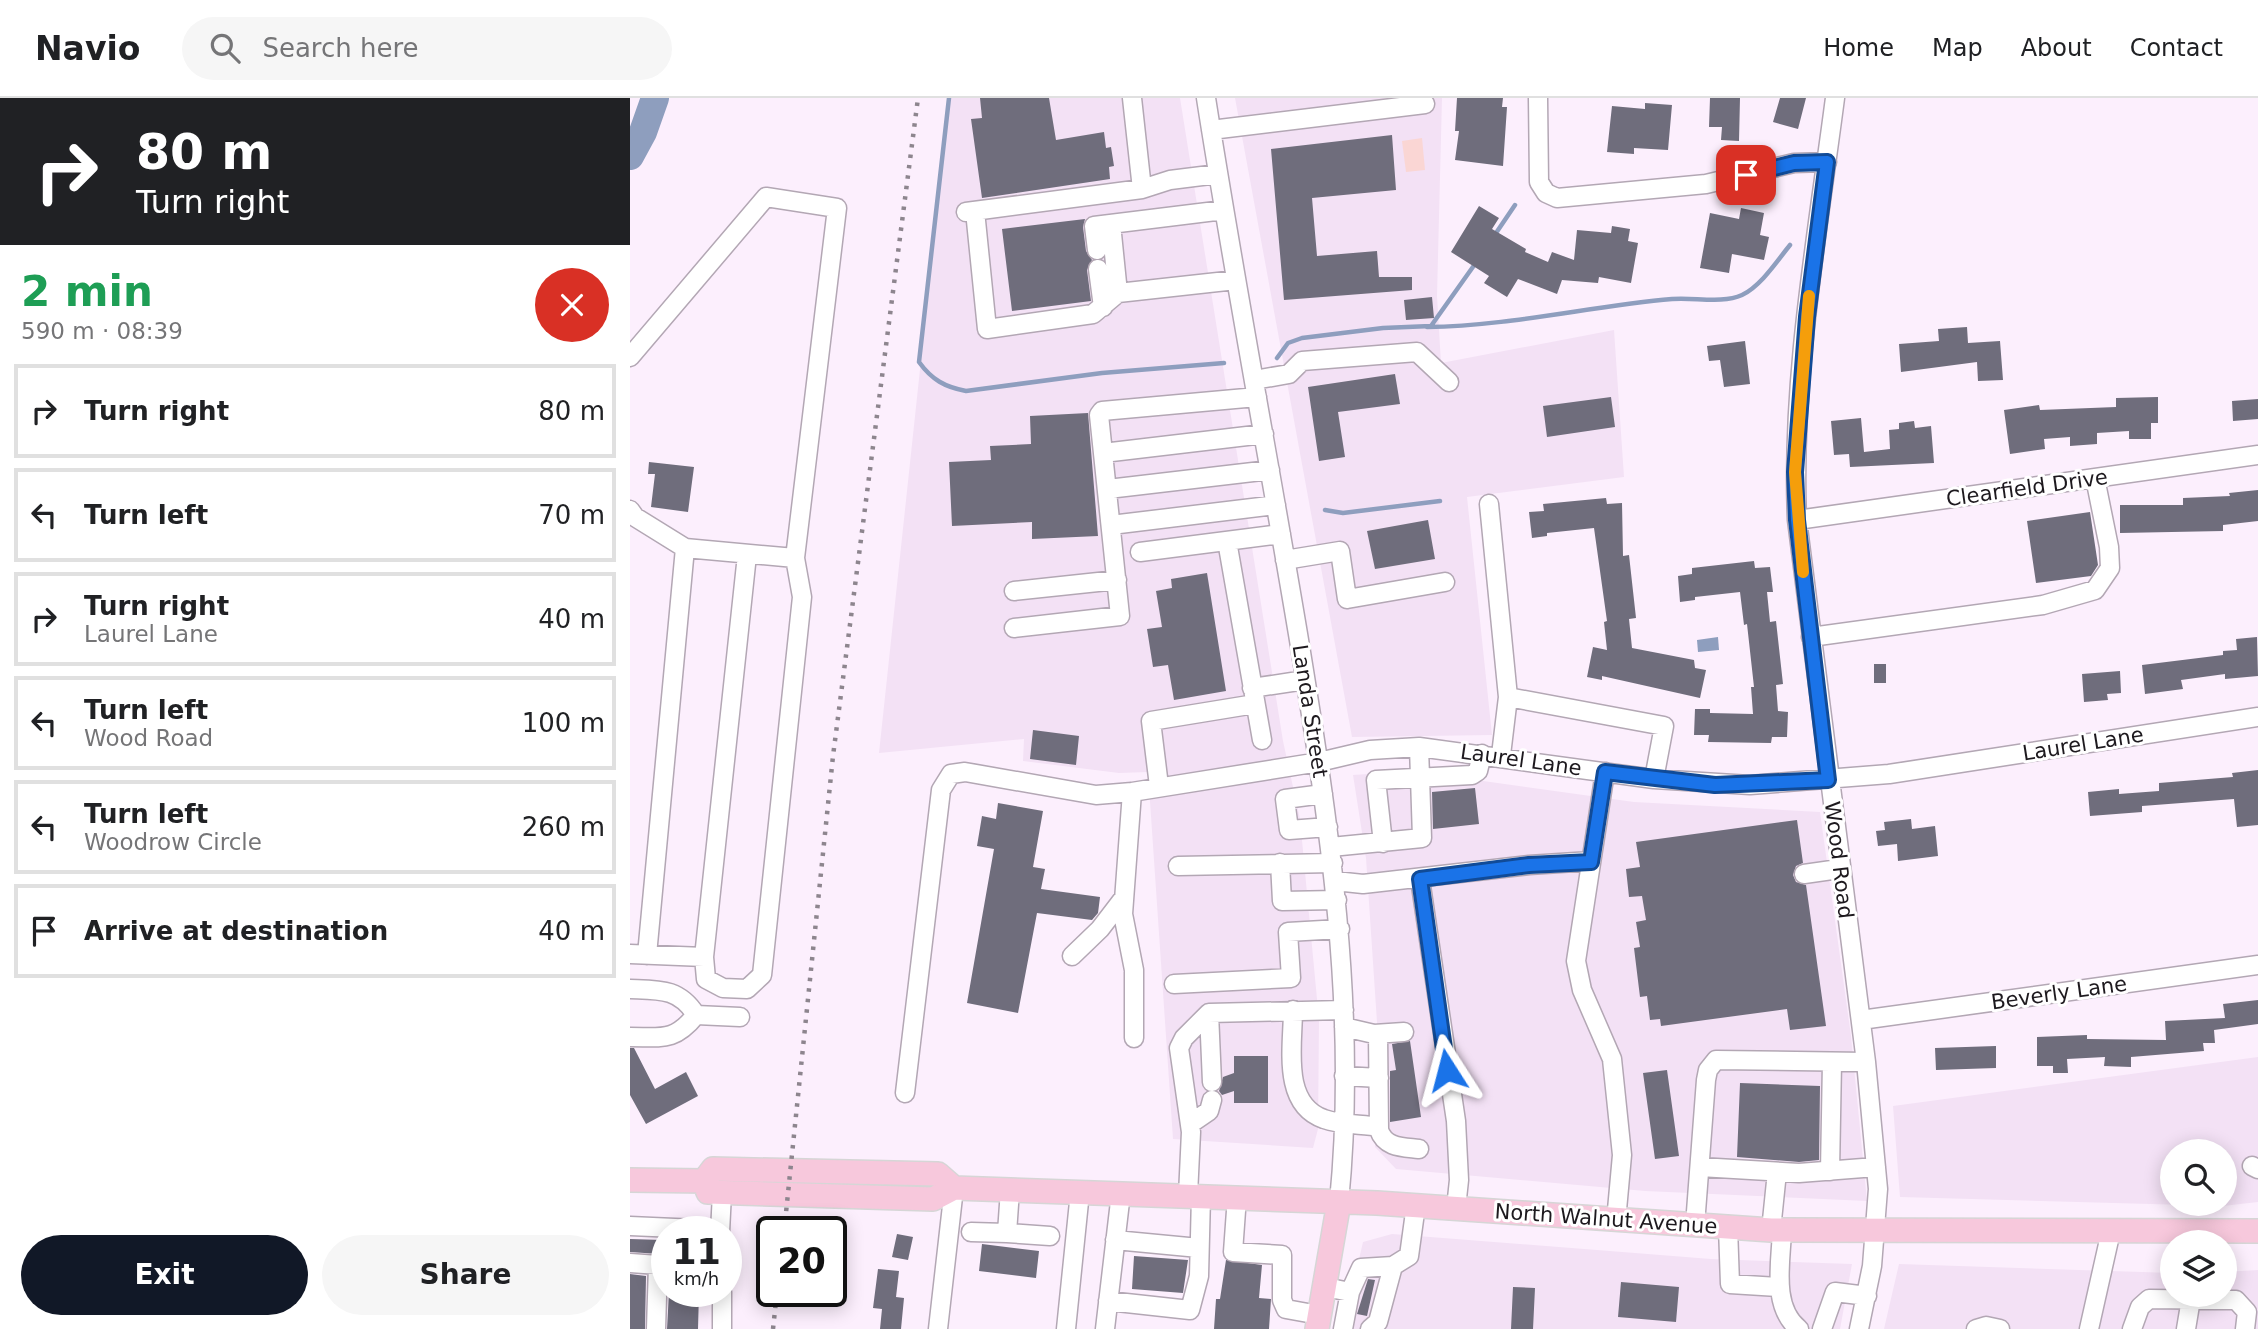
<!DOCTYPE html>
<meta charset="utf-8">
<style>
body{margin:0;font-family:"DejaVu Sans",sans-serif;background:#f6f6f6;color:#202124;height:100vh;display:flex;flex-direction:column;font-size:26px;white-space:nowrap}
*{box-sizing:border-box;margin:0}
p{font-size:23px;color:#757577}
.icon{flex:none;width:38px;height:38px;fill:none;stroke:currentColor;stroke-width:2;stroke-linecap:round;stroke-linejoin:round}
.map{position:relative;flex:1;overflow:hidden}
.sheet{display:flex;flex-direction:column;background:#fff;width:630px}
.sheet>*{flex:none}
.top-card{background:#202124;color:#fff;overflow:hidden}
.tools{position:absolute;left:1530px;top:1041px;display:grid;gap:14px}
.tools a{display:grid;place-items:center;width:77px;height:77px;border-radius:50%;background:#fff;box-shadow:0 4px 18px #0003;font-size:35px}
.speed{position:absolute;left:21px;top:1118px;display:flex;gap:14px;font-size:35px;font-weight:700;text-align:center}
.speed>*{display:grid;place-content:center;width:91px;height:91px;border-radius:50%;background:#fff;box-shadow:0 4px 18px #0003;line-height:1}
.speed small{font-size:18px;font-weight:400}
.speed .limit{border:4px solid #111;border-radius:10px;background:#fff;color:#111}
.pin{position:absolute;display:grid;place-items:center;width:60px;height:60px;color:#fff;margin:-30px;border-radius:14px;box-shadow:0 4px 10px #0006}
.me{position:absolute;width:77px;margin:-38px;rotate:351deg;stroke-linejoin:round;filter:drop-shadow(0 0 5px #0008)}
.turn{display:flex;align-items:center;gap:24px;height:147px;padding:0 21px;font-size:32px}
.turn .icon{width:91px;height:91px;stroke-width:2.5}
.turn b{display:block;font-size:49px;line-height:60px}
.round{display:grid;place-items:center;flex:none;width:74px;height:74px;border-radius:37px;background:#f6f6f6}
.summary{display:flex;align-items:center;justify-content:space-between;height:119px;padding:0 21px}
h1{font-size:42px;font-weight:700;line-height:52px;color:#1e9e55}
.action{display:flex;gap:14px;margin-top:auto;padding:14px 21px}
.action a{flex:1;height:80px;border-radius:42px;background:#111827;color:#fff;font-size:28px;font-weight:700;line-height:80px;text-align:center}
.action a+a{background:#f6f6f6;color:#202124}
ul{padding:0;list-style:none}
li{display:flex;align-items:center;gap:21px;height:94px;margin:0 14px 10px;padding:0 7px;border:4px solid #e0e0e0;border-radius:0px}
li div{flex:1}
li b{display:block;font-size:26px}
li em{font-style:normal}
header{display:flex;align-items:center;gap:42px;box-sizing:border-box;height:98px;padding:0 35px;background:#fff;border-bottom:2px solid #e0e0e0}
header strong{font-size:33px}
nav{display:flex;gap:38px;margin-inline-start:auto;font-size:24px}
.search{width:490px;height:63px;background:#f6f6f6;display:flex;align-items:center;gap:18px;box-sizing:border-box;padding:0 24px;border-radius:38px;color:#757577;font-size:26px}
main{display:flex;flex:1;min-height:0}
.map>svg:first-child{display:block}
</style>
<header>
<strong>Navio</strong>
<div class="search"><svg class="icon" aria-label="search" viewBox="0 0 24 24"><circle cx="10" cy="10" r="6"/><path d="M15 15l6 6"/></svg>Search here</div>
<nav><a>Home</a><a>Map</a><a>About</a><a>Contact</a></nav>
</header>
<main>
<section class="sheet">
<div class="top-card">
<div class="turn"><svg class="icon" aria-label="right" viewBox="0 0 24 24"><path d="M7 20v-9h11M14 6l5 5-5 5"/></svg><div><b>80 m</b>Turn right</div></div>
</div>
<div class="summary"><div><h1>2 min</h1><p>590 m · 08:39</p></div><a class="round" style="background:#d93025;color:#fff"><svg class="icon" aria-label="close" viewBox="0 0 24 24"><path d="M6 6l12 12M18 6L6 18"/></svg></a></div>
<ul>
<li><svg class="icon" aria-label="right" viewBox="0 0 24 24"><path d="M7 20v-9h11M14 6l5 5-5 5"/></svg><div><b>Turn right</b></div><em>80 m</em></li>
<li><svg class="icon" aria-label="left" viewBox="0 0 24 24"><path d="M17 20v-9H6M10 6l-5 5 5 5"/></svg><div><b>Turn left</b></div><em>70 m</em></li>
<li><svg class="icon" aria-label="right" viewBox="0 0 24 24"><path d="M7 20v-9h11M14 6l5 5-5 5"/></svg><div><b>Turn right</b><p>Laurel Lane</p></div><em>40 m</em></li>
<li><svg class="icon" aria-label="left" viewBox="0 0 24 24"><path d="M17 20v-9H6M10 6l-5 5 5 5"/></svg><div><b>Turn left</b><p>Wood Road</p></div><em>100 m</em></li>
<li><svg class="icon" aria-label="left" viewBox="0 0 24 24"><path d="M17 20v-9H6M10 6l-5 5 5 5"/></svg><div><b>Turn left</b><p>Woodrow Circle</p></div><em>260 m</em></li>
<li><svg class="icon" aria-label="arrive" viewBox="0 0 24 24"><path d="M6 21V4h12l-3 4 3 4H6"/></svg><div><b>Arrive at destination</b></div><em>40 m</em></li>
</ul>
<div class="action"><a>Exit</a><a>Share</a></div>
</section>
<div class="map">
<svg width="1628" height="1231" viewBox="0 0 1628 1231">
<rect width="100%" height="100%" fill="#fceffd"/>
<path fill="#f3e1f5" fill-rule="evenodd" d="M319,0h231l103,643 17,78 19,201 -1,109 -5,19 -140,-9 -25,-367 -29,1 -96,-12 1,-22 -145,14z
M605,0h207l-5,198 4,67 173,-33 10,147 -157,20 25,238 -140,2z
M782,673l222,31 186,10 31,224 16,165 -222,-10 -249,-22 -21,-22 2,-125 -11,-164 -13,-83z
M1628,959v145l-35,4 -323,-9 -7,-91zM1542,1054h52v52h-52z
M762,1136l319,25 141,5 -12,65h-497l20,-87z
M1269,1166l273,9v22h52v-23l34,-2v59h-374z"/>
<path fill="#fad6d4" d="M792,40l3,32 -19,2 -4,-31z"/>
<path fill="#8e9ebe" d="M1088,539l1,13 -21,2 -1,-12z"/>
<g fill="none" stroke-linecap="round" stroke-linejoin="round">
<path stroke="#8e9ebe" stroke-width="4.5" d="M319,0l-30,264c13,18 26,25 47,29l136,-18 122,-10
M864,138l21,-31
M797,229c83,-1 164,-21 245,-28 22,-2 50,5 70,-4 19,-9 35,-34 48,-50
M647,260l11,-15 14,-5 81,-10 48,-2 44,-62
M695,412l18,3 97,-12"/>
<path stroke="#8e9ebe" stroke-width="28" d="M0,58l13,-24 12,-34"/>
</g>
<path fill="#6f6d7c" d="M350,0h69l7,42 48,-8 2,16 5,-1 3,19 -5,1 1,12 -128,19 -11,-79 11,-1z
M827,0h46l-1,9h5l-4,59 -48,-6 4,-29h-4z
M1080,0h30l-1,43 -18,-1 1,-13h-13z
M1150,0h26l-8,31 -25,-7z
M1015,5l27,2 -4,45 -34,-2v6l-27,-2 5,-46 33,3z
M762,37l4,55 -84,8 5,58 60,-5 2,26h33v13l-128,10 -13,-151z
M849,108l20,12 -7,11 34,20 -1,3 23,10 4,-10 22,8 3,-30 34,3 1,-7 18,3 -2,12 10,2 -7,40 -32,-6 -1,6 -36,-3 -5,14 -39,-15 -11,18 -23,-14 5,-7 -38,-24z
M1111,110l23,5 -4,22 9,2 -5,23 -32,-6 -3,19 -29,-5 10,-55 29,6z
M455,121l-2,8 3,24 6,9 -5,10 4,31 -79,10 -10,-82z
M802,199l2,21 -28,2 -2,-20z
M1337,229l1,16 32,-2 3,39 -25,1 -1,-19 -76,10 -2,-28 40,-3 -1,-12z
M1115,243l5,43 -26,3 -4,-27 -11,1 -2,-15z
M765,276l5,30 -62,8 7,45 -26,4 -11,-74z
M981,299l4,30 -68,10 -4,-31z
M1528,299v26h-7v16h-22v-8l-32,2v11l-27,2v-9l-26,2 1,10 -35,5 -6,-44 35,-5 1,5 76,-3v-9z
M1628,301v20l-25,2 -1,-20z
M458,315l10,123 -66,3v-17l-80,4 -3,-64 42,-2 -1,-14 41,-2 -1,-28z
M1231,320l3,34 26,-3 -1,-19 10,-1v-6l15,-2 1,7 16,-2 3,37 -84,4 -1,-13 -15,1 -3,-34z
M19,364l45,5 -6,45 -37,-5 4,-33h-7z
M1628,392v31l-35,4v6l-103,2v-28h63v-7l47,-2 -1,-3z
M976,400l1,6 15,-1 1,53 6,-1 7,63 -7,1 3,29 62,12 1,8 11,2 -6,28 -98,-22v4l-15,-3 6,-30 14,3 -3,-28 3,-1 -13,-93 -47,5v3l-15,2 -3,-26 15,-1 -1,-7z
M1460,414l8,53 -7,11 -55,7 -9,-62z
M798,422l7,39 -60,10 -8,-38z
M1124,463l1,7 15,-1 3,25h-6l3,30 6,-1 7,63 -7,1 2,26 10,1 -1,25h-15l-1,6 -63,-1 1,-7h-15l1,-26h15v4l43,1 -2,-27h3l-7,-63 -3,1 -4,-33 -45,5v3l-15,2 -2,-26 14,-2v-6z
M577,475l19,118 -52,9 -6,-35 -15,2 -6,-38 15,-2 -6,-36 16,-3 -1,-9z
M1627,539l1,39 -33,3v-5l-44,6 2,9 -38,5 -3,-29 81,-10v-4l14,-1 -1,-11z
M1244,566h12v19h-12z
M1490,573l1,22 -14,1 1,6 -24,2 -2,-28z
M403,632l46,6 -3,29 -46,-6z
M1628,672v55l-21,2 -3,-28 -92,7v6l-52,4 -2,-24 31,-3v5l40,-3v-8l74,-6 -1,-4z
M845,690l4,36 -46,5 -1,-37z
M368,705l45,8 -10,56 12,2 -4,20 59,8 -2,16 -6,7 -55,-7 -19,100 -51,-10 27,-154 -17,-3 5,-30 14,3z
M1281,721l1,10 23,-3 3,30 -40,5 -1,-17 -19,2 -2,-15 9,-1 -1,-8z
M1167,722l6,43 -7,3 -3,9 3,7 10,3 20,141 -36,4 -3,-21 -126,17 -1,-7 -10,1 -3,-24 -7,1 -6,-49 6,-1 -4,-25 10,-2 -4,-24 -13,1 -3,-28 14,-2 -4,-25z
M1628,902v24l-44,6 1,13h-12l1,8 -73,6v10l-27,-1 1,-9 -38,2 1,14h-15v-7h-16v-29l50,-2v4l79,1 -1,-19 60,-3 -2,-14z
M780,943l11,76 -31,5v-51l6,-1 -4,-26z
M1366,948v22l-60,2 -1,-22z
M0,950h4l21,41 31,-17 12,24 -52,28 -16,-29z
M604,958h34v47h-34v-12l-12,4 -3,-4 4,-14 11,-4z
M1037,972l12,86 -24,3 -12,-86z
M1110,985l80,3 -1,74 -20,2 -62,-5z
M267,1136l16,3 -5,23 -16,-3z
M0,1141l32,1v10h5v8l-8,-4 -29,-2z
M352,1146l57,7 -3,27 -57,-7z
M504,1158l54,4 -5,33 -51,-4z
M596,1162l36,5 -3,33 12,1 -2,30h-55l2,-30h4z
M248,1171l21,2 -3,26 8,1 -3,31h-21l2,-20 -9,-1z
M0,1176l16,2 -1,53h-15z
M738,1181l7,1 -8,36 -10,-2z
M991,1184l58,5 -3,35 -58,-5z
M883,1189l22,1 -2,41h-22z
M39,1194h30l-1,37h-31z"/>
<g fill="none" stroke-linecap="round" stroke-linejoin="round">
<defs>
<path id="minor" d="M502,0l10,91
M576,0c28,179 62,357 92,536 31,188 60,377 41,568
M908,0l1,84 7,11 11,5 149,-14 88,-21 33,-1
M1205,0c-18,139 -44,281 -38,422l69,542 12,127 -6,77 -13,63
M581,32l214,-26
M345,113l12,118 106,-15 25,-21 118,-13
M336,114l176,-23 28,-9 48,-6
M481,126l7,69
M467,152l-3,-24 130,-16
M468,171l5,38
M0,259l136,-160 71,11 -42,350 7,39 -40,378 -15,14 -24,-1 -17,-9 -2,-22 -74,-3
M624,282l35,-6 13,-13 115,-9 32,30
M473,355l161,-19
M478,391l162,-19
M859,406l19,193 -7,58
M0,412l5,7 50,31
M1167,422l461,-65
M481,427l165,-20
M597,443l35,199
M510,454l141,-18
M655,462l55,-9 7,48 98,-17
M384,493l103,-11
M384,530l106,-12 -21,-201 3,-4 155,-14
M1181,539l232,-32 52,-15 15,-22 -1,-21 -14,-69
M622,590l53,-8
M878,599l156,29 -10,53
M975,674l-29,189 6,29 30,69 10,96 -6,66
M529,688l-8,-65 104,-17
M502,694l-9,122 11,56v68
M693,696l-38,5 4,31 39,-3
M753,745l-7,-63 96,-5 6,-4 4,-17
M701,749l91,-9 -3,-91
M650,765l2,38 55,-1
M548,768l155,-3
M1174,776l35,-5
M790,781l36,242 3,59 -3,28
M705,783l28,3 166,-19 62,-4
M17,857l38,-407 110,10
M442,858l28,-27 23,-30
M74,859l43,-402
M544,886l117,-6 -3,-46 52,-3
M0,891c29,1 49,-1 66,26 -22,27 -34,22 -66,22
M663,912c0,35 -12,94 31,109 16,6 38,5 55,8
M579,915l3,69
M66,917l44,2
M1231,922l397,-55
M714,929l30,7 30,-2
M748,936l1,96c6,18 24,17 40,19
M714,978l35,2
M275,995l36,-303 10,-16 14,-2 131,23 36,-3 187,-30 51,-12 49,-3 235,32 96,6 139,-11 369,-57
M560,1026l19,-13 3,-11
M1622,1068l6,3
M1070,1069l99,6 77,-6
M1200,1073l2,-109
M380,1092l-3,43 43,3
M558,1097l3,-63 -12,-84 5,-10 25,-25 135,-3
M607,1099l-4,55 49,3v45l4,9 33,6
M1065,1127l11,-145 2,-10 8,-10 150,2
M0,1128l90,4
M1098,1129l2,57 48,3
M1141,1132l6,-58
M1152,1133c-1,30 -11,76 17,98
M90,1134l2,-39
M341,1134l36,1
M485,1142l84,8
M0,1165l28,2 -2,64
M695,1189l25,5 11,-24 32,-2 16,-10 7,-51
M478,1203l82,9 9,-34 2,-80
M92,1231v-37
M308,1231l16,-141
M436,1231l14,-137
M475,1231l16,-136
M713,1231l7,-37
M740,1231l8,-7 15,-56
M1192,1231l13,-37 32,4
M1346,1231l10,-3 14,3
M1459,1231l22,-98
M1502,1231l8,-22 9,-8 87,1 11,12 -2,17
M1556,1231l5,-30"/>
<path id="major" d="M0,1082l74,1
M74,1083l4,11 225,7 21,-11 423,15 394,27 487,1
M74,1083l9,-12 225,5 16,14
M687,1231l22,-127"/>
</defs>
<use href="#minor" stroke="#b3a7b4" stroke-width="21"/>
<use href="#major" stroke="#d6d6d6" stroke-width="26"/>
<use href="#minor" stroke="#fff" stroke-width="18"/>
<use href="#major" stroke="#f7c8dc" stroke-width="23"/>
<path stroke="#8d858e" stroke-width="4.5" stroke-dasharray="3.5 7" stroke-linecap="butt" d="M154,1134l49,-476 85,-658
M143,1231l4,-37"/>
</g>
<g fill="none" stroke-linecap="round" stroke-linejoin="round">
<defs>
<path id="route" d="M817,972l-27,-191 109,-14 62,-3 14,-90 110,13 113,-5 -31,-260 -2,-48 12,-155 20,-155 -33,1 -48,12"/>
</defs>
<use href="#route" stroke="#114b97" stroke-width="18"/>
<use href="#route" stroke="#1a73e8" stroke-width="12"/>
<path stroke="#f59e0b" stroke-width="12" d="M1173,474l-8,-100 14,-176"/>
</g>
<g text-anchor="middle" stroke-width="6" stroke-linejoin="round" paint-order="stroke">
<g font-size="21" fill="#1d191e" stroke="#fff">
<text transform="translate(1397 390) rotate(-8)" y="7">Clearfield Drive</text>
<text transform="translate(680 613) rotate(81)" y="7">Landa Street</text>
<text transform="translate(1453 646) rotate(-9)" y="7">Laurel Lane</text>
<text transform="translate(891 662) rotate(8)" y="7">Laurel Lane</text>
<text transform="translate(1209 762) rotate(83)" y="7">Wood Road</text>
<text transform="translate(1429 895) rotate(-8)" y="7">Beverly Lane</text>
<text transform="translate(976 1121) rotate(4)" y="7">North Walnut Avenue</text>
</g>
</g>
</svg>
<div class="tools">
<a><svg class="icon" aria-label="search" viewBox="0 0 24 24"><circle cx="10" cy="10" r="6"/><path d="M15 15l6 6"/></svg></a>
<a><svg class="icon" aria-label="layers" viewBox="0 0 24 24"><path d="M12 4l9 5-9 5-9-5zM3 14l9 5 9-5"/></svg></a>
</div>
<div class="speed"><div>11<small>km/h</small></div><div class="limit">20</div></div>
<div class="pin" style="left:1116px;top:77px;background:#d93025"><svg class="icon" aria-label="arrive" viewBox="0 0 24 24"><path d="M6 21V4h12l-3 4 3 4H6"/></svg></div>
<svg class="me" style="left:817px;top:972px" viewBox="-20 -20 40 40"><path d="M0-17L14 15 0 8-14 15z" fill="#1a73e8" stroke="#fff" stroke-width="4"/></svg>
</div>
</main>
